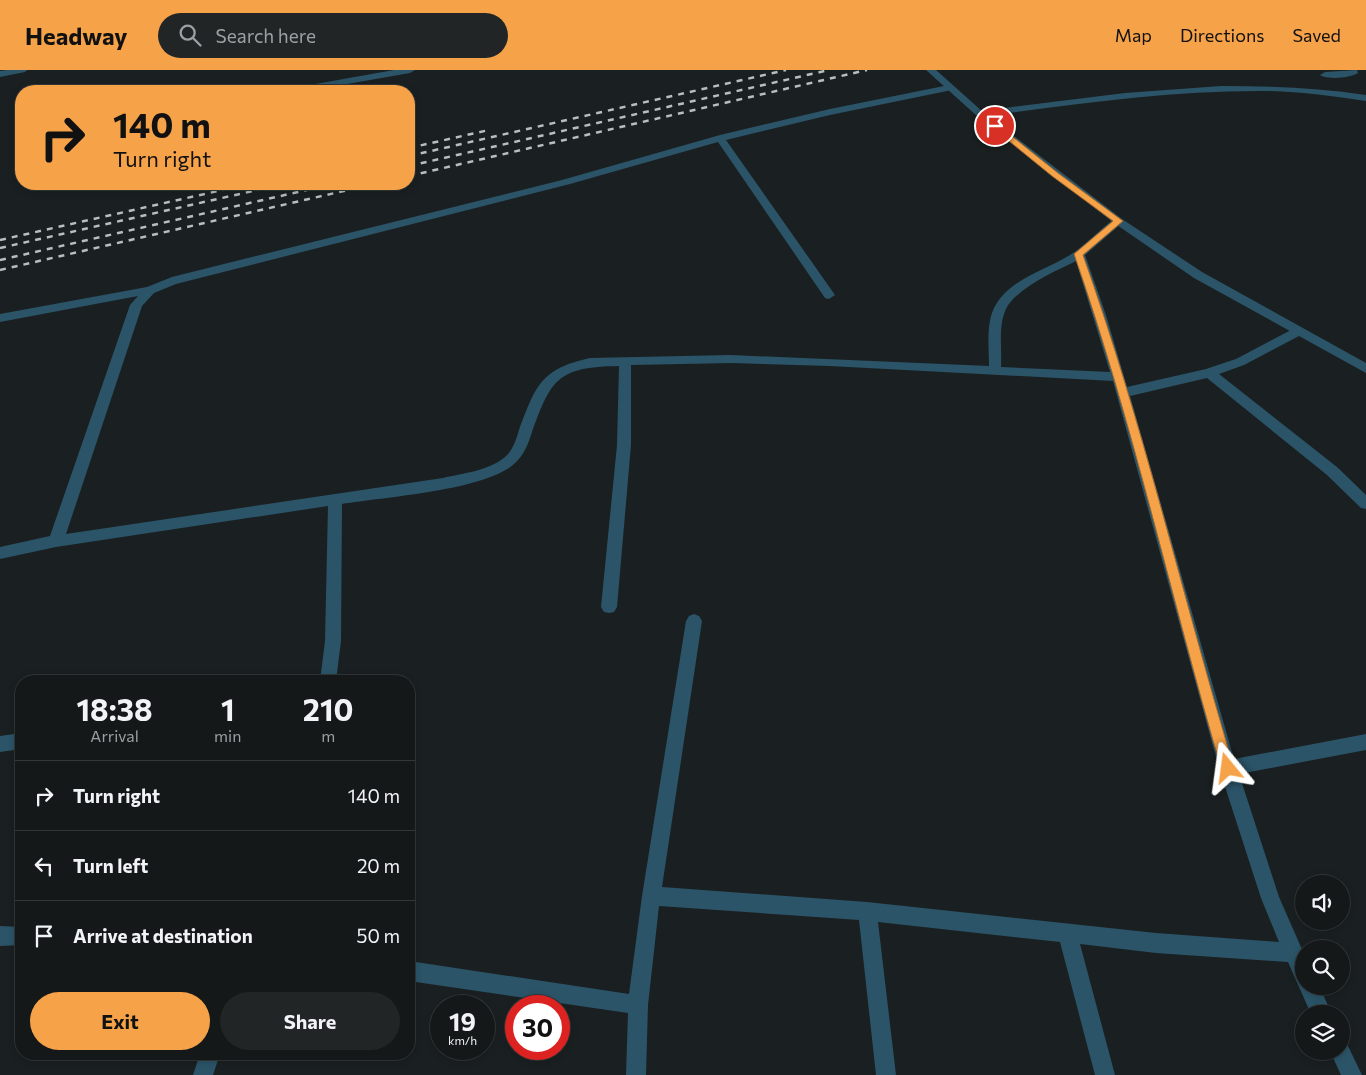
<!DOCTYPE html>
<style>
body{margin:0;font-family:Commissioner,sans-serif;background:#212526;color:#f1f3f6;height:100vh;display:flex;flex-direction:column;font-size:19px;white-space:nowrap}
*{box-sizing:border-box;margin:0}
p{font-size:16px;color:#9da0a2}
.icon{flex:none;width:28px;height:28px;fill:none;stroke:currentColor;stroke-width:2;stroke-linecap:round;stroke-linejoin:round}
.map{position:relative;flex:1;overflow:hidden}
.panel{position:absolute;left:15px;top:605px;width:400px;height:385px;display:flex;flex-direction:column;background:#141819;border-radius:20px;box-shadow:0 2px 8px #0003,0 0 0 1px #333738}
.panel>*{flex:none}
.guide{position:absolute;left:15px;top:15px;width:400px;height:105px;border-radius:20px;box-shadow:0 2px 8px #0003,0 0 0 1px #333738;background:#f6a248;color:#111;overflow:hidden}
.fabs{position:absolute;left:1295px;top:805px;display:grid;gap:10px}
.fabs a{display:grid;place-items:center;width:55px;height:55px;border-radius:50%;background:#141819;box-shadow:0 2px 8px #0003,0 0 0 1px #333738;font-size:25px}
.speed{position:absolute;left:430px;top:925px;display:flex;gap:10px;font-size:25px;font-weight:700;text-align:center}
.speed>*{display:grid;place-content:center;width:65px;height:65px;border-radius:50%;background:#141819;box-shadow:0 2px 8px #0003,0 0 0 1px #333738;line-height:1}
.speed small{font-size:12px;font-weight:400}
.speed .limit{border:8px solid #d22;background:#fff;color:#111}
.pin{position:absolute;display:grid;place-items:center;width:42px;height:42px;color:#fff;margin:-21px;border:2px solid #fff;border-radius:50%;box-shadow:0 1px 5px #0007}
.me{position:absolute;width:55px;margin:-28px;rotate:344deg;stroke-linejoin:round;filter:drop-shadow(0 0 4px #0008)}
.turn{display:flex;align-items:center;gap:18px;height:105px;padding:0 15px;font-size:22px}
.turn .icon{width:65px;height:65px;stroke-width:2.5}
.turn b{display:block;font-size:35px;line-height:42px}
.eta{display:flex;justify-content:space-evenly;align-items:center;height:85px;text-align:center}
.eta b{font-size:30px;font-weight:700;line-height:35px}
.cta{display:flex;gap:10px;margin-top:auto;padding:10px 15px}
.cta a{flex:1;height:58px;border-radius:30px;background:#f6a248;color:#111;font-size:20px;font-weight:700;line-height:58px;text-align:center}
.cta a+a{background:#212526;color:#f1f3f6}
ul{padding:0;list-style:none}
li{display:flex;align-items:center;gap:15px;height:70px;padding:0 15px;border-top:1px solid #333738}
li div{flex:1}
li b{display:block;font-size:19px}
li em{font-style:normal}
header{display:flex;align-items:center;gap:30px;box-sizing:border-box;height:70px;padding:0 25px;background:#f6a248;color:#111}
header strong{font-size:24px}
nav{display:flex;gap:28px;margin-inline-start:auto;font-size:18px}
.search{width:350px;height:45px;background:#212526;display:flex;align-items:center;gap:12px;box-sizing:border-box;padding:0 18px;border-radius:28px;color:#9da0a2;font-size:19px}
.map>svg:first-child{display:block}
</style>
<header>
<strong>Headway</strong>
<div class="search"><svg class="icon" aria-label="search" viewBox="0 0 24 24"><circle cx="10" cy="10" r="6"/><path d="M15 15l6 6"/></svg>Search here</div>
<nav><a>Map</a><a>Directions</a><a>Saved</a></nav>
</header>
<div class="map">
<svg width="1366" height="1005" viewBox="0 0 1366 1005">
<rect width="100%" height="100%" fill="#1a2021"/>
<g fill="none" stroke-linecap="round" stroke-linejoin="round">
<path fill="#2b5468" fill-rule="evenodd" d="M7,0h20l-2,2 -25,5v-6z
M394,0h21l-5,3 -103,18h-19l5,-3z
M1357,0l1,3c-7,5 -31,7 -38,2l5,-3z
M949,15l5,3 -2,2 -122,25 -104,25 109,155 -6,4 -4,-1 -107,-156 -148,42 -394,100 -22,9 -12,13 -76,228 377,-56c21,-5 45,-7 62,-21 8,-7 11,-17 14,-27 17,-45 22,-61 71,-72l141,-3 258,11c0,-18 -3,-41 5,-58 16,-31 55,-38 82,-57 13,-10 25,-22 38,-32h8l2,2 -2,2 -37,32 21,60 21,72 79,-18 30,-10 57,-30h8l2,3 -2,3 -57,30 -25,9 118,93 29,28v14l-5,-1 -34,-33 -120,-97 -77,18 104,363 132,-25v16l-127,24 40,123 25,57v32h15l13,28h-21l-23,-52 -132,-9 -76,-9 35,131h-20l-35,-133 -182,-20 18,153h-20l-17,-155 -200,-14 -11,99 -2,70h-20l2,-62 -219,-32v-20l220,33 13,-98 44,-275 3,-5 5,-2 5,2 3,5 -40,266 205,15 289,31 123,9 -18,-44 -42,-130 -106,-387 -283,-15 -99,-3 -100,2v80l-14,162 -3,5 -5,1 -5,-1 -3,-5 16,-162 2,-79c-62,1 -68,13 -88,69 -4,13 -10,25 -22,33 -35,23 -124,29 -167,36l-1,137 -5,40h-16l5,-40 3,-135 -272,41 -56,12v-12l50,-11 80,-231 8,-9 -138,26v-8l147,-27 25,-10 390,-97 158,-45 110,-26zM1076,191l34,111 -109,-5c1,-19 -3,-41 5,-58 10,-21 50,-38 70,-48z
M1221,16c49,0 97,2 145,9v6c-33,-5 -65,-9 -98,-10 -97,-1 -192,13 -288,26l-5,-3 5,-3 145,-18z
M21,663v16l-21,3v-16z
M0,856l21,1v18l-21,1z
M1341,971l6,3 15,31h-21l-11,-24h11z
M200,984h20l-7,21h-20z"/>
<path fill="#2b5468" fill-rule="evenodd" d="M926,0h10l47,42 139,107 80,53 164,91v10l-172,-95 -80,-55 -137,-107z"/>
<path stroke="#b8bdbe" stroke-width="2.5" stroke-dasharray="6 6" stroke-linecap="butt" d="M409,78l80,-18
M409,86l377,-86
M409,96l420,-96
M409,106l458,-106
M0,170l249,-56
M0,178l284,-64
M0,190l333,-76
M0,200l374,-86"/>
</g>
<path fill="#f6a248" stroke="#a0692f" d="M993,55h5l60,48 65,48 -40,34c60,168 100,343 151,513l-2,5 -4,1 -5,-1 -2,-5c-50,-170 -88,-345 -147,-514l39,-33 -61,-45 -59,-48z"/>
</svg>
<div class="fabs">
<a><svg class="icon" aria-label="sound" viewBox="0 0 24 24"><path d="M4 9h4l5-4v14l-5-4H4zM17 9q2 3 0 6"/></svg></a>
<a><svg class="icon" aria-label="search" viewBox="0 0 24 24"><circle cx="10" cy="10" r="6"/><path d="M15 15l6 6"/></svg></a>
<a><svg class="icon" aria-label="layers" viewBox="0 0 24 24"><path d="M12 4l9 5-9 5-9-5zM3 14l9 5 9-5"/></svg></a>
</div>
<div class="speed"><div>19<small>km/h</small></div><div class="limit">30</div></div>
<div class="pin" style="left:995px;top:56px;background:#d93025"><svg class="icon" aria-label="arrive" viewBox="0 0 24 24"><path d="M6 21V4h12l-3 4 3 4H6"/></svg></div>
<svg class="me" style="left:1228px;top:698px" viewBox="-20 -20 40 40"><path d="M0-17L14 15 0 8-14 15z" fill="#f6a248" stroke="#fff" stroke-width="4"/></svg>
<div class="guide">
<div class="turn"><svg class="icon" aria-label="right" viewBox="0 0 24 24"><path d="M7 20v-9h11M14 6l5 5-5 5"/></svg><div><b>140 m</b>Turn right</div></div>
</div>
<section class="panel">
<div class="eta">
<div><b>18:38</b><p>Arrival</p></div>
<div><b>1</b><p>min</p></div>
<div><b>210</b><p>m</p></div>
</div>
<ul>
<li><svg class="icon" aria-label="right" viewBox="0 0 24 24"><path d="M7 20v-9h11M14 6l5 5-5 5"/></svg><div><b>Turn right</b></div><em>140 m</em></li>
<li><svg class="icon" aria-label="left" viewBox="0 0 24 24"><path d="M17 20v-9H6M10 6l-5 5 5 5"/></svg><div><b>Turn left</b></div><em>20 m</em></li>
<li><svg class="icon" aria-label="arrive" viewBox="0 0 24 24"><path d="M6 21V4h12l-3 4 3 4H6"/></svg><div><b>Arrive at destination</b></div><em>50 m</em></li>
</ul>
<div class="cta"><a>Exit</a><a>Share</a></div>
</section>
</div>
